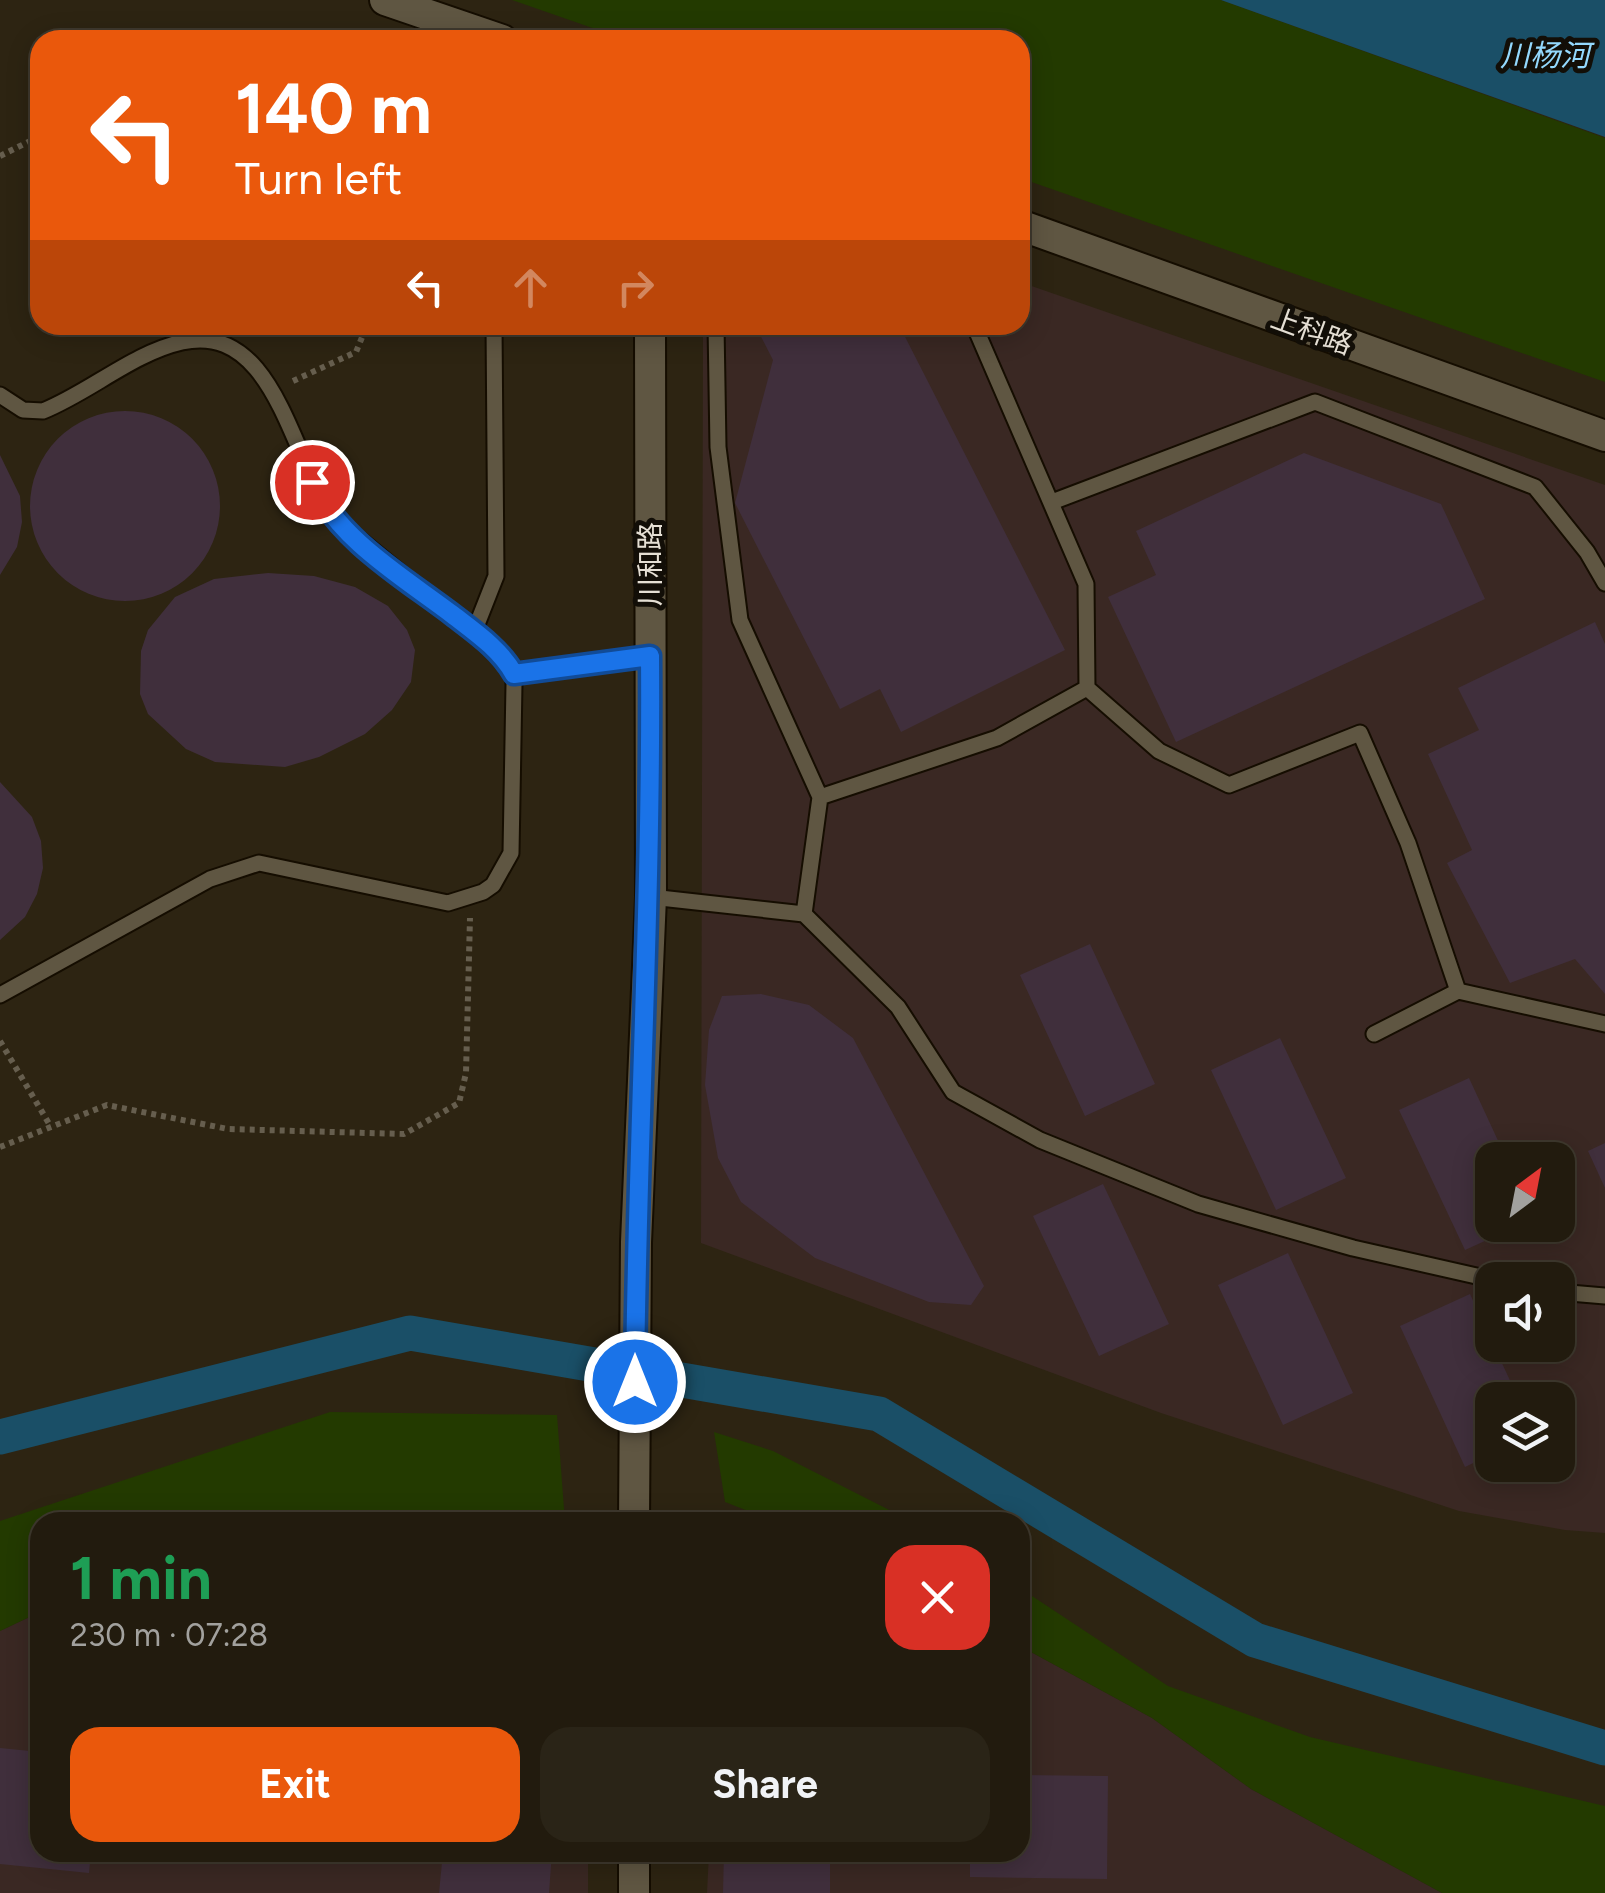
<!DOCTYPE html>
<meta charset="utf-8">
<style>
body{margin:0;font-family:Figtree,"Noto Sans SC",sans-serif;background:#2a2417;color:#f1f3f6;height:100vh;display:flex;flex-direction:column;font-size:38px;white-space:nowrap}
*{box-sizing:border-box;margin:0}
p{font-size:32px;color:#a2a19e}
.icon{flex:none;width:55px;height:55px;fill:none;stroke:currentColor;stroke-width:2;stroke-linecap:round;stroke-linejoin:round}
.map{position:relative;flex:1;overflow:hidden}
.side{position:absolute;left:30px;top:1512px;width:1000px;height:350px;display:flex;flex-direction:column;background:#221b0e;border-radius:30px;box-shadow:0 5px 25px #0003,0 0 0 2px #3f392e}
.side>*{flex:none}
.top-card{position:absolute;left:30px;top:30px;width:1000px;height:305px;border-radius:30px;box-shadow:0 5px 25px #0003,0 0 0 2px #3f392e;background:#ea580c;color:#fff;overflow:hidden}
.needle{width:65px;rotate:32deg}
.fabs{position:absolute;left:1475px;top:1142px;display:grid;gap:20px}
.fabs a{display:grid;place-items:center;width:100px;height:100px;border-radius:20px;background:#221b0e;box-shadow:0 5px 25px #0003,0 0 0 2px #3f392e;font-size:50px}
.pin{position:absolute;display:grid;place-items:center;width:85px;height:85px;color:#fff;margin:-42px;border:5px solid #fff;border-radius:50%;box-shadow:0 2px 10px #0007}
.me{position:absolute;width:110px;margin:-55px;rotate:0deg;stroke-linejoin:round;filter:drop-shadow(0 0 8px #0008)}
.turn{display:flex;align-items:center;gap:35px;height:210px;padding:0 40px;font-size:45px}
.turn .icon{width:130px;height:130px;stroke-width:2.5}
.turn b{display:block;font-size:70px;line-height:85px}
.lanes{display:flex;align-items:center;height:95px;padding:0 40px;background:#0003;justify-content:center;gap:50px;direction:ltr}
.lanes .off{opacity:.35}
.round{display:grid;place-items:center;flex:none;width:105px;height:105px;border-radius:30px;background:#2a2417}
.headline{display:flex;align-items:center;justify-content:space-between;height:170px;padding:0 40px}
h1{font-size:60px;font-weight:700;line-height:75px;color:#1e9e55}
.cta{display:flex;gap:20px;margin-top:auto;padding:20px 40px}
.cta a{flex:1;height:115px;border-radius:30px;background:#ea580c;color:#fff;font-size:40px;font-weight:700;line-height:115px;text-align:center}
.cta a+a{background:#2a2417;color:#f1f3f6}
.map>svg:first-child{display:block}
</style>
<div class="map">
<svg width="1605" height="1893" viewBox="0 0 1605 1893">
<rect width="100%" height="100%" fill="#2d2412"/>
<path fill="#3a2823" fill-rule="evenodd" d="M1020,282l585,203v1048l-40,-3 -106,-19 -298,-98 -460,-170 2,-918h317zM1492,1160h66v65h-66zM1492,1280h66v65h-66zM1492,1400h66v65h-66z
M40,1612v240l548,1v40h-588v-262z
M1020,1646l132,72 99,71 191,104h-735l2,-40 311,-1z"/>
<path fill="#233a00" d="M512,0h709l384,138v244l-585,-204v-138h-393z
M330,1412l227,3 8,107h-525v90l-40,19v-110z
M714,1432l59,19 140,71h-137l-51,-20z
M1020,1588l148,98 142,51 295,69v87h-163l-191,-104 -99,-71 -132,-72z"/>
<path fill="#1a4f67" d="M1221,0h384v137z"/>
<g fill="none" stroke-linecap="round" stroke-linejoin="round">
<path stroke="#1a4f67" stroke-width="35" d="M0,1437l410,-104 469,81 376,226 350,108"/>
</g>
<path fill="#402f3c" d="M755,325h144l166,325 -164,82 -21,-43 -40,20 -105,-206 38,-143z
M30 506a95 95 0 1 1 190 0a95 95 0 1 1-190 0Z
M1304,453l137,51 44,95 -309,143 -68,-145 48,-22 -20,-44z
M0,455l20,41 2,26 -5,25 -17,28z
M268,573l46,3 41,11 33,19 19,24 8,20 -4,32 -19,28 -27,24 -46,23 -34,10 -70,-5 -29,-13 -38,-35 -8,-20 1,-43 7,-21 27,-33 39,-18z
M1595,622l10,22v350l-30,-35 -65,24 -63,-120 25,-13 -44,-96 51,-24 -21,-42z
M0,782l32,35 9,24 2,27 -6,26 -12,23 -25,23z
M1090,944l65,140 -70,32 -65,-141z
M761,994l48,11 44,33 131,248 -13,19 -42,-3 -114,-44 -74,-56 -23,-44 -13,-73 4,-55 13,-34z
M1280,1038l66,140 -70,32 -65,-140z
M1469,1078l38,82h-15v65h28l-55,25 -66,-140z
M1605,1143v45l-17,-37z
M1103,1184l66,140 -70,32 -66,-140z
M1288,1253l65,140 -70,32 -65,-140z
M1470,1294l49,106h-27v54l-27,13 -65,-141z
M0,1748l40,4v100h51l-2,21 -89,-9z
M1020,1775l88,1 -1,103 -137,-2v-25h50z
M443,1852h109l-3,41h-110z
M724,1852h106v41h-107z"/>
<g fill="none" stroke-linecap="round" stroke-linejoin="round">
<defs>
<path id="lane" d="M716,325l2,122 22,173 80,177
M974,325l112,259 1,104
M0,395l23,15 20,1c47,-19 90,-58 139,-69 95,-21 110,123 154,178l160,131 17,24 1,9 -3,169 -18,32 -10,7 -35,11 -189,-40 -49,16 -210,116
M1052,502l263,-100 220,85 52,65 18,31
M474,632l22,-56 -2,-251
M513,675l138,-19
M651,897l153,17 94,93 55,85 87,48 158,64 155,44 141,32
M804,914l16,-117 177,-59 90,-50 72,63 70,34 131,-52 48,110 50,148 147,33
M1374,1034l84,-43
M1558,1292l47,4"/>
<path id="street" d="M385,0l117,40
M1020,225l585,211
M634,1522l2,-280 15,-345 -1,-572
M634,1852v41"/>
</defs>
<use href="#lane" stroke="#150d00" stroke-width="19"/>
<use href="#street" stroke="#150d00" stroke-width="34"/>
<path stroke="#665e4e" stroke-width="6" stroke-dasharray="5 5" stroke-linecap="butt" d="M0,156l40,-20
M293,381l63,-29 11,-27
M0,1041l51,86
M0,1147l107,-42 121,24 176,5 55,-31 7,-30 4,-155"/>
<use href="#lane" stroke="#5f5642" stroke-width="15"/>
<use href="#street" stroke="#5f5642" stroke-width="30"/>
</g>
<g fill="none" stroke-linecap="round" stroke-linejoin="round">
<defs>
<path id="route" d="M312,482c27,58 91,95 141,133 22,17 47,34 61,59l136,-18c2,243 -13,484 -15,726"/>
</defs>
<use href="#route" stroke="#114b97" stroke-width="25"/>
<use href="#route" stroke="#1a73e8" stroke-width="18"/>
</g>
<g text-anchor="middle" stroke-width="10" stroke-linejoin="round" paint-order="stroke">
<g font-size="28" fill="#e5dfd4" stroke="#120e07">
<text transform="translate(1312 331) rotate(20)" y="10">上科路</text>
<text transform="translate(650 564) rotate(-90)" y="10">川和路</text>
</g>
<g font-size="30" font-style="italic" fill="#94d9fe" stroke="#120e07">
<text x="1545" y="66">川杨河</text>
</g>
</g>
</svg>
<div class="fabs">
<a><svg class="needle" viewBox="-14 -14 28 28"><path d="M0-13l5 13h-10z" fill="#e53935"/><path d="M0 13l5-13h-10z" fill="#a2a19e"/></svg></a>
<a><svg class="icon" aria-label="sound" viewBox="0 0 24 24"><path d="M4 9h4l5-4v14l-5-4H4zM17 9q2 3 0 6"/></svg></a>
<a><svg class="icon" aria-label="layers" viewBox="0 0 24 24"><path d="M12 4l9 5-9 5-9-5zM3 14l9 5 9-5"/></svg></a>
</div>
<div class="pin" style="left:312px;top:482px;background:#d93025"><svg class="icon" aria-label="arrive" viewBox="0 0 24 24"><path d="M6 21V4h12l-3 4 3 4H6"/></svg></div>
<svg class="me" style="left:635px;top:1382px" viewBox="-20 -20 40 40"><circle r="17" fill="#1a73e8" stroke="#fff" stroke-width="3"/><path d="M0-11L8 9 0 5-8 9z" fill="#fff"/></svg>
<div class="top-card">
<div class="turn"><svg class="icon" aria-label="left" viewBox="0 0 24 24"><path d="M17 20v-9H6M10 6l-5 5 5 5"/></svg><div><b>140 m</b>Turn left</div></div>
<div class="lanes"><svg class="icon" aria-label="left" viewBox="0 0 24 24"><path d="M17 20v-9H6M10 6l-5 5 5 5"/></svg><svg class="icon off" aria-label="ahead" viewBox="0 0 24 24"><path d="M12 20V5M6 11l6-6 6 6"/></svg><svg class="icon off" aria-label="right" viewBox="0 0 24 24"><path d="M7 20v-9h11M14 6l5 5-5 5"/></svg></div>
</div>
<section class="side">
<div class="headline"><div><h1>1 min</h1><p>230 m · 07:28</p></div><a class="round" style="background:#d93025;color:#fff"><svg class="icon" aria-label="close" viewBox="0 0 24 24"><path d="M6 6l12 12M18 6L6 18"/></svg></a></div>
<div class="cta"><a>Exit</a><a>Share</a></div>
</section>
</div>
